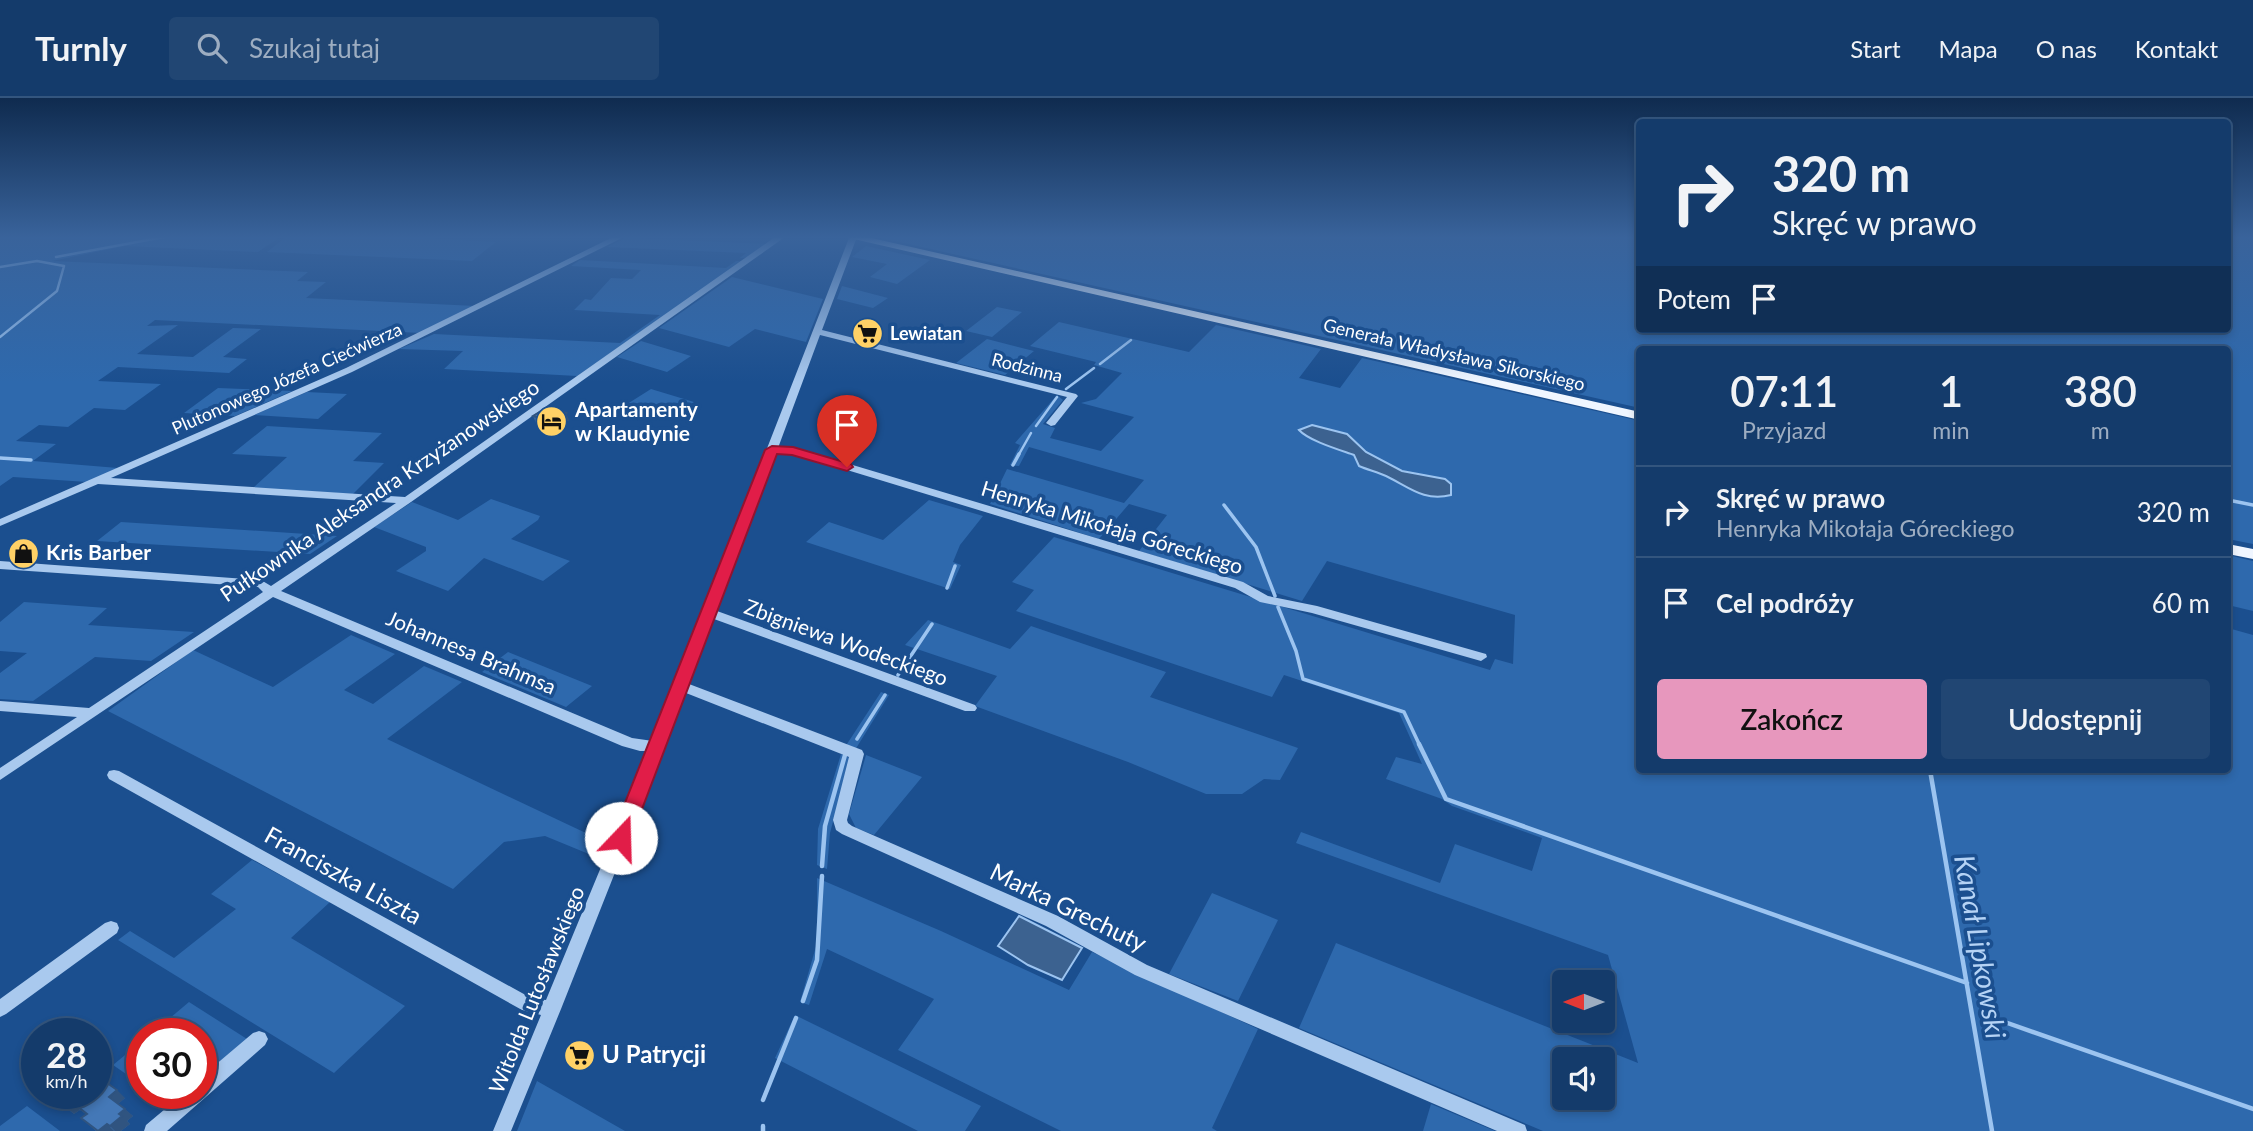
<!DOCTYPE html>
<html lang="pl">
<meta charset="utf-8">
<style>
body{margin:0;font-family:Lato,sans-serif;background:#214673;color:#f1f3f6;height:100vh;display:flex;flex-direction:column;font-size:26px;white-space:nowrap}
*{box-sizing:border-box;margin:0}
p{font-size:23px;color:#9dadc1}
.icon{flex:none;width:38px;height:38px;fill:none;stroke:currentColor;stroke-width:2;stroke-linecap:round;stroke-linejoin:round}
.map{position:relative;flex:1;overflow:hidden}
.side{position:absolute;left:1636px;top:248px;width:595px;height:427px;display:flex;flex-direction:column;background:#143b6b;border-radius:7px;box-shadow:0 4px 10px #0003,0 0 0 2px #33557e}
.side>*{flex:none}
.hud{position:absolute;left:1636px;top:21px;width:595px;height:214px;border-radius:7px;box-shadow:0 4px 10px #0003,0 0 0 2px #33557e;background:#143b6b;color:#f1f3f6;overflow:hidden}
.needle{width:46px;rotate:270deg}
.tools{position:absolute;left:1552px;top:872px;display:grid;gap:14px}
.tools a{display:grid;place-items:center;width:63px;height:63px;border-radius:7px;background:#143b6b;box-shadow:0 4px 10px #0003,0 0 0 2px #33557e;font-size:35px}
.speed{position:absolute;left:21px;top:920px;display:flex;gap:14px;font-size:35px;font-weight:700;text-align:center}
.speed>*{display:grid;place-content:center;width:91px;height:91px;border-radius:50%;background:#143b6b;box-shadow:0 4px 10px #0003,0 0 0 2px #33557e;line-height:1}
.speed small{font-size:18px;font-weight:400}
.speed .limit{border:10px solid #d22;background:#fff;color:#111}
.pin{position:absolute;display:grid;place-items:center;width:60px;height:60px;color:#fff;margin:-72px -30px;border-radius:50% 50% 50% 0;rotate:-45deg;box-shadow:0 0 7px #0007}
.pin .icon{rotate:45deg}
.me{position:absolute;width:77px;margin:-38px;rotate:21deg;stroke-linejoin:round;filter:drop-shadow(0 0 5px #0008)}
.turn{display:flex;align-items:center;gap:24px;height:147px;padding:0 21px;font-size:32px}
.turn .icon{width:91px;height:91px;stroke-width:2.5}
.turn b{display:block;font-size:49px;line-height:60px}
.then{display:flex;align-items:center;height:66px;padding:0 21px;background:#0003;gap:14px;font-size:26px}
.eta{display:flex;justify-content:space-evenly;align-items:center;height:119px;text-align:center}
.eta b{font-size:42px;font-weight:600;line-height:49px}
.button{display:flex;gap:14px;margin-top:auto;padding:14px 21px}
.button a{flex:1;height:80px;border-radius:7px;background:#e797bd;color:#111;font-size:28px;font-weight:600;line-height:80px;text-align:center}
.button a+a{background:#214673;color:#f1f3f6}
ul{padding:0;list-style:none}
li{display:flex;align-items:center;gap:21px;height:91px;padding:0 21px;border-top:2px solid #33557e}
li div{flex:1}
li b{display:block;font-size:26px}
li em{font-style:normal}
header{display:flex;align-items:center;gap:42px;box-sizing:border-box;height:98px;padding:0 35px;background:#143b6b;border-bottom:2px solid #33557e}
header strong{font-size:33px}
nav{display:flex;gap:38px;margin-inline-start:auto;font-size:24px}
.search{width:490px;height:63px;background:#214673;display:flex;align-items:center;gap:18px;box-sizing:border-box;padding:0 24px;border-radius:7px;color:#9dadc1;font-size:26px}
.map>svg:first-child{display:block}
</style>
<header>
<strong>Turnly</strong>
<div class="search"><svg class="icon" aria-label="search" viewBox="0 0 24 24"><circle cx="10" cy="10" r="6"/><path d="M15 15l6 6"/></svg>Szukaj tutaj</div>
<nav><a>Start</a><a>Mapa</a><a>O nas</a><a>Kontakt</a></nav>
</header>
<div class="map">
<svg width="2253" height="1033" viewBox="0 0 2253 1033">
<rect width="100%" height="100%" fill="#1b4f8f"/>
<path fill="#2e69ad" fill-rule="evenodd" d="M0,139h280l-22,15 -133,-6 -73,15 256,11 -11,9 29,1 -20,16 170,8 -55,27 -266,-13 -8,6 31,-1 -41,29 56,3 40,-29 28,1 -38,28 24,2 -18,14 -111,-6 -20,14 63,3 -36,26 -31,-2 -26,19 -29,-2 -23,16 40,3 -23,17 85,7 -31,14 -74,-5 -13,9z
M286,139h117l93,5 -24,19 -205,-9z
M877,139h763v92h588v-92h25v307l-25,-5v-189h-588v58z
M626,140l143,6c-10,7 -17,14 -29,14l6,-5 -139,-6z
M866,148l64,14 -33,24 -27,-7 17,-13 -35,-7z
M580,162l146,8 10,-7h8l-167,115 -133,-7 19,-18 -64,-2 35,-15 186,9 40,-28 -86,-5 11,-11 6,1 20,-22 21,1 9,-9 -70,-4z
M732,179l91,22 -17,43 -51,-13 -26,18 -70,-19z
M842,188l46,12 -15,10 -36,-9z
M997,209l25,5 -30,25 -26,-6z
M1059,224l130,30 27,-27 105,24 -22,29 41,10 22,-30 278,63v349h588v-142l25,7v496h-710l-244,-103 37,-85 302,120 -30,-108 -312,-112 5,-11 139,51 15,-39 77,27 10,-33 -90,-32 -10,-7 -56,-20 10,-22 26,7 -23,-51 -115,-38 -12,22 -256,-86 18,-21 -22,-8 42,-45 436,133 5,-11 18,5 2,-49 -188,-54 -25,40 -163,-50 28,-36 -38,-11 -30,35 -109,-35 17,-35 117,34 20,-23 -115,-33 -10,19 -9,-1 10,-20 -5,-2 42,-48 6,5 -20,24 12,4 -5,10 51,13 33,-34 -53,-14 15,-4 26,-26 -28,-8 2,-3 -66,-16zM1564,961h39v38h-39z
M987,241l47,12 -29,24 -49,-12z
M641,243l50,15 -24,16 -50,-15z
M218,290l74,3 -57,25 -51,-3z
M651,291l43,13 -26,17 -44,-13z
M307,294l40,2 -29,25 -64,-4z
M267,328l115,7 -29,28 31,2 -31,31 -100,-6 34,-31 -55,-3z
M491,401l49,17 -2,4 -27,19 59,22 -27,20 -59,-23 -36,33 -52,-20 30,-20v-4l-52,-20 38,-25 46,18z
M929,402l54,16 -23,29 -7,17 8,3 -11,24 -144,-47 23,-20 54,18z
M121,424l216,14 -27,18 -213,-13z
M2228,457l25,6v50l-25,-6z
M24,504l83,6 -19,17 106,7 -43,29 -56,-4 -62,44 -33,-2v-26l27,-20 -27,-2v-29z
M928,522l82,29 21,-23 135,46 -16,25 148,51 -18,32 -16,-1 -22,15h-36l-78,-32 -153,-56 22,-30 -92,-31z
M351,537l44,19 -51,36 29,14 51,-38 38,16 -75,57 220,104 -6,16 -56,-23 -41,6 -51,47 -345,-178 85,-61 80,37z
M508,554l84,34 -26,21 -84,-35z
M881,594l8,3 -34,55 -10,-3z
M841,656l9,4 -20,75 -3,36 -10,-4 1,-36z
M866,657l56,22 -48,58 -18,-7 -7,-14z
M252,762l78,42 -39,36 114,68 -71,67 -216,-133 12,-9 44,27 62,-49 -25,-15z
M817,780l124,53 128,59 23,-38 166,77 -46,99 5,3h-156l-163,-81 36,-51 -107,-50 -18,56 -9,-3 17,-59z
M1212,795l66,27 -40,81 -69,-27z
M189,904l58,37 -46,39v-44h-50z
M795,917l10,5 176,86 -16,25h-47l-143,-73z
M142,943v44l-29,-20z
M537,983l88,50h-108z
M1431,1006l64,27h-72z
M27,1008l33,25h-60v-5z"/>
<path fill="#3c6290" stroke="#9cc4f0" stroke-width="2" d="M1312,327l35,9 19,18 36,19 43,8 6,5v11c-27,7 -42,-8 -65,-19 -8,-4 -18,-6 -27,-10l-5,-11c-14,-5 -45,-14 -55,-25z
M1019,818l63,32 -20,32 -34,-15 -30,-19z"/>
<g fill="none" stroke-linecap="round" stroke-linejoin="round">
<path stroke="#9cc4f0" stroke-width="2.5" d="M56,159l108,-20
M0,169l37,-6 27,5 -7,25 -57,46
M1100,266l31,-24
M1066,291l28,-21
M1036,328l21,-29
M1018,358l13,-23"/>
<path stroke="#9cc4f0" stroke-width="3.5" d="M0,360l31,2
M1013,367l6,-11
M2228,402l25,5
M1224,407l32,42 19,49
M947,490l8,-22
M1278,509l18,44 7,28 101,33 16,34
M898,577l34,-51
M857,641l28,-44"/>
<path stroke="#9cc4f0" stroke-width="4.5" d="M1419,646l27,55 521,184
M1930,672l62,361
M822,768l3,-40 20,-71
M803,903l14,-41 5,-84
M1999,922l254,89
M763,1002l33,-82
M763,1028v5"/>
<path fill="#a9c9ee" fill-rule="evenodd" d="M613,139h11l-272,135 -241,106 294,19 370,-260h10l-374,265 -130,89 351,147 21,3 196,-503 8,-1 -35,93 254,64 2,2 -23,29 -4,1 -5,-3 21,-26 -247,-62 -42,113 28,3 437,131 25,14 49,10 169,48 1,3 -6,4 -169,-48 -52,-11 -25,-14 -434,-132 -25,-3 -59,158 258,94 2,3 -2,3h-10l-251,-92 -25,65 173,66 2,4 -17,66 1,3 4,3 206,90 89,49 378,160 2,6h-30l-362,-156 -89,-49 -204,-92 -6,-4 -3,-10 16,-63 -163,-64 -125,316 -50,122h-18l48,-116 -19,-5 -413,-231 -2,-4 2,-4 5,-1 5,1 412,227 15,2 103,-249h-9l-18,-5 -349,-149 -273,183v-12l77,-51 -77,-6v-10l89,7 174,-116 -5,-5 -258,-18v-8l261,19 10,6 125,-83 -298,-19 -98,42v-7l346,-151z
M111,823l6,2 2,5 -2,5 -111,81 -6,3v-18l105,-76z
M259,933l6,2 3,6 -3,6 -98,86h-23l2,-6 37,-31h18v-17l52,-44z"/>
<path fill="#f0f6ff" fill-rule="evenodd" d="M845,139h22l773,175v8z
M2228,446l25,5v10l-25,-5z"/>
</g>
<path fill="#3a679d" d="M533,318l36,4 -15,9 -18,-6z
M50,997l75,3 -7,6 15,12 -6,5 3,3 -9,7h-25l-15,-13 5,-4 -6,-4 -6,4z"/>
<path fill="#305480" d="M566,315l3,7 -15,9 -3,-7z
M117,992l8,8 -8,7 -8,-8z
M72,1004l8,8 -6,4 -8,-7z
M125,1011l8,7 -6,5 3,3 -9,7h-6l-5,-5 9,-12z
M107,1026l7,7h-16z"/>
<path fill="#4478b7" stroke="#305480" stroke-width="2" d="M548,309l18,6 -15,9 -18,-6z
M100,980l17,12 -8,7 16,12 -6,5 3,2 -12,10 -3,-2 -9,7 -17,-13 6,-4 -15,-12 -6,5 -16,-12 1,-1h45v-14z"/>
<linearGradient id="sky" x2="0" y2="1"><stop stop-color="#0f2b4f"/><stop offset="0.49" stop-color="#39639b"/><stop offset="1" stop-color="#39639b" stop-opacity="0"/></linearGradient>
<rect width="2253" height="284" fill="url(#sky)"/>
<path fill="#e11d48" stroke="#92132f" stroke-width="2" d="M772,348l21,1 58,17 2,3 -6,4 -55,-16 -15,-1 -146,384 -3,6 -7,2 -7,-2 -3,-6 154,-388z"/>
<defs>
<symbol id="supermarket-disc" viewBox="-11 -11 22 22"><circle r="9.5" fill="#ffd166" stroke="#1b4f8f"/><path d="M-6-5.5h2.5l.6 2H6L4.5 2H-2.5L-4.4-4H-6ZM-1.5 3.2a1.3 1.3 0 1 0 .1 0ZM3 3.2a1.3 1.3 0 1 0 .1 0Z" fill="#111"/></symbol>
<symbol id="hotel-disc" viewBox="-11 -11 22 22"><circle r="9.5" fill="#ffd166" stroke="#1b4f8f"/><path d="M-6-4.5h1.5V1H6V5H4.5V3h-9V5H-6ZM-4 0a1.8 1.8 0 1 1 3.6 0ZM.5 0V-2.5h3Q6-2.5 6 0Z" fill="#111"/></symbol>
<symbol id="shop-disc" viewBox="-11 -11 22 22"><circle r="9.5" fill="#ffd166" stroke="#1b4f8f"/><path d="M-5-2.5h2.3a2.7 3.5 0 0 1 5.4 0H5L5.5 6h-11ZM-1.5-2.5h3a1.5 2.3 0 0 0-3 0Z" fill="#111"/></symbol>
</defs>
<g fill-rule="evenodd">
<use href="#supermarket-disc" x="850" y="218" width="35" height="35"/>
<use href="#hotel-disc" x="534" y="306" width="35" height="35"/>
<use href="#shop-disc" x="6" y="438" width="35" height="35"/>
<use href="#supermarket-disc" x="562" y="940" width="35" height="35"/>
</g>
<g text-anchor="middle" stroke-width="7" stroke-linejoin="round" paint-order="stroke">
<g font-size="18" font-weight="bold" fill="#fff" stroke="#1b4f8f" text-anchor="start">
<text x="890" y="242">Lewiatan</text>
</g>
<g font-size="18" fill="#fff" stroke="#1b4f8f">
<text transform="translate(1454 257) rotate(13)" y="6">Generała Władysława Sikorskiego</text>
<text transform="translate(1027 270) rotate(14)" y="6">Rodzinna</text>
<text transform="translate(287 281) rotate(-24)" y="6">Plutonowego Józefa Ciećwierza</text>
</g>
<g font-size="21" font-weight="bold" fill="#fff" stroke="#1b4f8f" text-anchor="start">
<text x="575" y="319">Apartamenty<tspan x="575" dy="24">w Klaudynie</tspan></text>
<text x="46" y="462">Kris Barber</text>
</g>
<g font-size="21" fill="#fff" stroke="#1b4f8f">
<text transform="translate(380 393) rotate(-34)" y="7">Pułkownika Aleksandra Krzyżanowskiego</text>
<text transform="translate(1112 430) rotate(17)" y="7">Henryka Mikołaja Góreckiego</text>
<text transform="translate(846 545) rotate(20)" y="7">Zbigniewa Wodeckiego</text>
<text transform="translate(471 555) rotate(23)" y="7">Johannesa Brahmsa</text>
<text transform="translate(537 892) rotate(-68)" y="7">Witolda Lutosławskiego</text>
</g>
<g font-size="24" fill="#fff" stroke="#1b4f8f">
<text transform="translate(343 778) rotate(29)" y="8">Franciszka Liszta</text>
<text transform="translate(1068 810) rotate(26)" y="8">Marka Grechuty</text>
</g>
<g font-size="24" font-weight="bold" fill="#fff" stroke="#1b4f8f" text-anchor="start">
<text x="602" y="965">U Patrycji</text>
</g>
<g font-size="28" font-style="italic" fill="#b5d3f5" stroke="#1b4f8f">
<text transform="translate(1980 849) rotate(80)" y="10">Kanał Lipkowski</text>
</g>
</g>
</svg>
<div class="tools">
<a><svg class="needle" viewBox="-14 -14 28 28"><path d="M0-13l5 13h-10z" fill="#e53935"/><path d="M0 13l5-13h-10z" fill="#9dadc1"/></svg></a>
<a><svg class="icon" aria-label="sound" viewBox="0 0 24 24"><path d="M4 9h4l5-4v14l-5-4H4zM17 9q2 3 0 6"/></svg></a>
</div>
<div class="speed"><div>28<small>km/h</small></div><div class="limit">30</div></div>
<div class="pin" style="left:847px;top:369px;background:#d93025"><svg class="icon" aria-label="arrive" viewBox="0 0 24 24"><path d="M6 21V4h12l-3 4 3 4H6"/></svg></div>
<svg class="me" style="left:621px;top:740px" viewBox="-20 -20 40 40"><circle r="19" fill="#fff"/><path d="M0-13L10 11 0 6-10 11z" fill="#e11d48"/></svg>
<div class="hud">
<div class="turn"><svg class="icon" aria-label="right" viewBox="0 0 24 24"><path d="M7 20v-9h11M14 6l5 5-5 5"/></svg><div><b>320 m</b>Skręć w prawo</div></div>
<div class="then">Potem<svg class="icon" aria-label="arrive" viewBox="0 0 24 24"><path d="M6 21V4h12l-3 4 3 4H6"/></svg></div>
</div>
<section class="side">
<div class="eta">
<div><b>07:11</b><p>Przyjazd</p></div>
<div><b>1</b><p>min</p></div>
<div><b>380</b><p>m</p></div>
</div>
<ul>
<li><svg class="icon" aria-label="right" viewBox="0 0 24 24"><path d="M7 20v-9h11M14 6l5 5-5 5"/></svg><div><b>Skręć w prawo</b><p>Henryka Mikołaja Góreckiego</p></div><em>320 m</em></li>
<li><svg class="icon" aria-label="arrive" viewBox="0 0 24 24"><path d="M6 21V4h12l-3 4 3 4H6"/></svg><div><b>Cel podróży</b></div><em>60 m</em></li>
</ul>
<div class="button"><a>Zakończ</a><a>Udostępnij</a></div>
</section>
</div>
